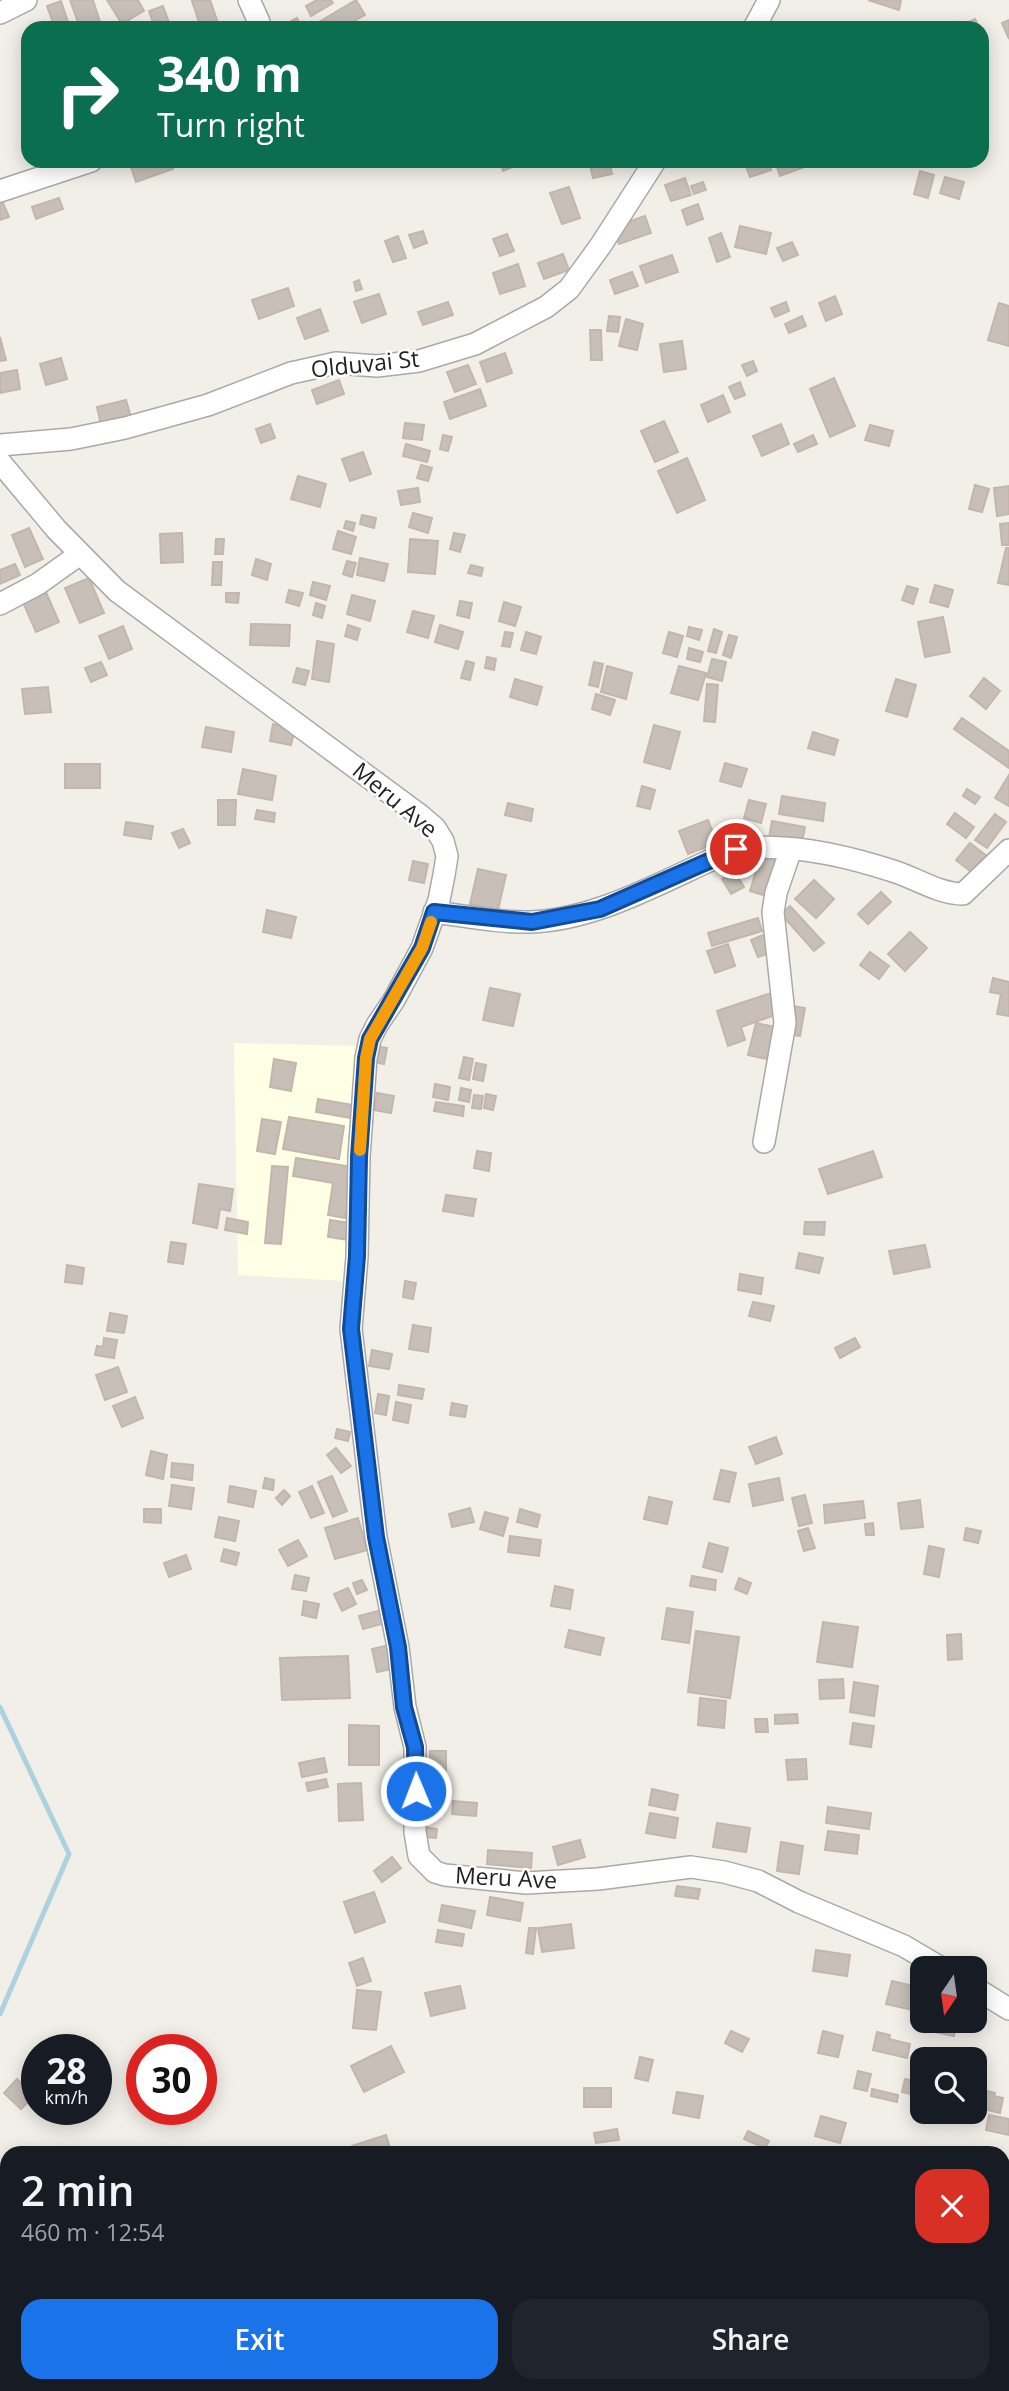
<!DOCTYPE html>
<meta charset="utf-8">
<style>
body{margin:0;font-family:"Open Sans",sans-serif;background:#20242c;color:#f1f3f6;height:100vh;display:flex;flex-direction:column;font-size:26px;white-space:nowrap}
*{box-sizing:border-box;margin:0}
p{font-size:23px;color:#9ea1a6}
.icon{flex:none;width:38px;height:38px;fill:none;stroke:currentColor;stroke-width:2;stroke-linecap:round;stroke-linejoin:round}
.map{position:relative;flex:1;overflow:hidden}
.sheet{position:absolute;left:0px;top:2146px;width:1010px;height:247px;display:flex;flex-direction:column;background:#171b24;border-radius:21px 21px 0 0;box-shadow:0 4px 18px #0003}
.sheet>*{flex:none}
.guide{position:absolute;left:21px;top:21px;width:968px;height:147px;border-radius:21px;box-shadow:0 4px 18px #0003;background:#0b6e4f;color:#fff;overflow:hidden}
.needle{width:46px;rotate:193deg}
.buttons{position:absolute;left:910px;top:1956px;display:grid;gap:14px}
.buttons a{display:grid;place-items:center;width:77px;height:77px;border-radius:14px;background:#171b24;box-shadow:0 4px 18px #0003;font-size:35px}
.speed{position:absolute;left:21px;top:2034px;display:flex;gap:14px;font-size:35px;font-weight:700;text-align:center}
.speed>*{display:grid;place-content:center;width:91px;height:91px;border-radius:50%;background:#171b24;box-shadow:0 4px 18px #0003;line-height:1}
.speed small{font-size:18px;font-weight:400}
.speed .limit{border:10px solid #d22;background:#fff;color:#111}
.pin{position:absolute;display:grid;place-items:center;width:60px;height:60px;color:#fff;margin:-30px;border:4px solid #fff;border-radius:50%;box-shadow:0 2px 7px #0007}
.me{position:absolute;width:77px;margin:-38px;rotate:359deg;stroke-linejoin:round;filter:drop-shadow(0 0 5px #0008)}
.turn{display:flex;align-items:center;gap:24px;height:147px;padding:0 21px;font-size:32px}
.turn .icon{width:91px;height:91px;stroke-width:2.5}
.turn b{display:block;font-size:49px;line-height:60px}
.round{display:grid;place-items:center;flex:none;width:74px;height:74px;border-radius:21px;background:#20242c}
.headline{display:flex;align-items:center;justify-content:space-between;height:119px;padding:0 21px}
h1{font-size:42px;font-weight:600;line-height:52px}
.primary-button{display:flex;gap:14px;margin-top:auto;padding:14px 21px}
.primary-button a{flex:1;height:80px;border-radius:21px;background:#1a73e8;color:#fff;font-size:28px;font-weight:600;line-height:80px;text-align:center}
.primary-button a+a{background:#20242c;color:#f1f3f6}
.map>svg:first-child{display:block}
</style>
<div class="map">
<svg width="1009" height="2391" viewBox="0 0 1009 2391">
<rect width="100%" height="100%" fill="#f2efe9"/>
<path fill="#ffffe5" d="M234,1043l125,3 -14,235 -107,-6z"/>
<g fill="none" stroke-linecap="round" stroke-linejoin="round">
<path stroke="#aad3df" stroke-width="5" d="M0,1707l69,147 -69,160"/>
</g>
<path fill="#c7bfb8" stroke="#c4b6ab" stroke-width="2" d="M70,0h23l7,22 -20,6z
M107,0h31l6,11 -22,13z
M210,0l8,23 -17,5 -9,-27z
M317,0h14l2,3 -22,13 -5,-10z
M356,0l9,15 -23,13h-33z
M868,0h33l-2,10z
M61,1l9,27h-15l-8,-22z
M163,6l8,22h-16l-6,-17z
M297,18l5,10h-23z
M975,19l4,9h-21l-1,-1z
M1009,20v19l-7,-16z
M129,161h41l3,8 -37,13z
M374,161h19l-17,6z
M500,161h16l1,4 -14,6z
M589,161h20l3,13 -19,4z
M744,161h24l3,9 -21,7z
M775,161h33l2,4 -30,11z
M920,171l14,4 -6,23 -14,-4z
M945,177l19,5 -5,17 -19,-6z
M685,178l6,17 -20,6 -6,-16z
M703,182l3,8 -12,4 -3,-8z
M569,187l11,31 -18,6 -12,-31z
M0,196l9,21 -9,3z
M59,198l4,11 -27,10 -4,-12z
M698,204l5,15 -16,6 -5,-15z
M645,216l6,17 -32,11 -6,-17z
M740,226l31,7 -5,21 -31,-7z
M423,231l4,12 -13,5 -5,-13z
M721,233l9,24 -13,5 -8,-24z
M507,234l7,17 -14,5 -7,-17z
M398,236l8,22 -13,4 -8,-21z
M792,242l6,13 -15,6 -6,-13z
M563,254l6,16 -25,9 -6,-16z
M672,255l6,17 -32,11 -6,-17z
M518,264l7,22 -25,8 -7,-21z
M632,272l6,14 -23,8 -5,-14z
M359,280l3,9 -6,2 -2,-9z
M288,288l6,18 -35,13 -7,-19z
M379,294l7,20 -24,9 -8,-21z
M835,296l7,18 -16,7 -7,-18z
M448,302l5,13 -30,10 -5,-13z
M786,302l3,9 -14,6 -4,-9z
M999,303l10,3v40l-21,-6z
M320,309l8,22 -23,8 -8,-21z
M609,316l11,1 -2,15 -11,-1z
M802,316l4,10 -17,7 -4,-9z
M626,319l17,5 -6,26 -18,-4z
M590,330h11l1,30h-11z
M0,337l6,23 -6,1z
M682,341l4,28 -22,3 -4,-28z
M505,353l7,20 -25,9 -7,-20z
M61,358l6,21 -21,6 -6,-21z
M753,361l4,10 -10,5 -5,-11z
M468,365l8,19 -21,8 -8,-20z
M17,370l3,19 -20,4v-20z
M834,378l21,48 -25,11 -20,-48z
M339,380l5,14 -27,10 -5,-14z
M740,382l5,13 -10,4 -6,-12z
M480,389l6,17 -36,13 -6,-17z
M723,395l7,17 -22,10 -7,-17z
M126,400l5,17 -30,8 -4,-18z
M664,421l14,31 -23,10 -14,-31z
M405,423l19,2 -2,15 -19,-2z
M270,424l5,14 -14,5 -5,-14z
M781,424l8,20 -27,12 -9,-20z
M870,425l23,6 -4,15 -24,-6z
M443,435l9,2 -4,14 -8,-2z
M813,435l4,9 -19,8 -4,-8z
M406,444l24,7 -3,11 -24,-6z
M363,452l8,22 -21,7 -8,-22z
M687,458l18,42 -28,13 -19,-42z
M421,465l11,3 -4,13 -11,-3z
M298,476l28,8 -6,23 -29,-8z
M975,485l14,4 -7,23 -13,-3z
M1009,486v28l-12,2 -3,-28z
M418,488l2,14 -19,3 -3,-14z
M413,513l19,5 -4,15 -19,-6z
M362,515l14,3 -2,10 -14,-4z
M346,521l9,2 -2,8 -9,-3z
M1009,523v22h-7l-2,-21z
M29,528l14,31 -18,8 -13,-32z
M338,531l18,6 -5,17 -18,-5z
M182,533l1,29 -22,1 -1,-29z
M454,533l11,2 -5,17 -10,-3z
M216,539h8l-1,15h-8z
M410,539l28,2 -3,33 -27,-2z
M1006,548h3v37l-11,-2z
M360,558l28,6 -4,17 -27,-6z
M256,559l15,5 -4,16 -15,-5z
M347,561l9,2 -4,14 -9,-3z
M213,562h9l-1,23h-9z
M15,564l5,11 -20,9v-14z
M471,565l12,3 -2,8 -13,-3z
M89,578l15,35 -24,10 -15,-35z
M313,582l17,4 -4,14 -16,-5z
M935,585l18,5 -5,17 -18,-5z
M907,586l11,3 -5,15 -11,-4z
M45,590l14,32 -23,10 -14,-32z
M289,590l14,3 -4,13 -13,-4z
M226,593h13l-1,10 -12,-1z
M352,595l23,6 -5,20 -23,-7z
M460,601l12,2 -3,15 -12,-3z
M504,602l17,5 -6,19 -16,-5z
M316,603l9,3 -3,12 -9,-3z
M413,611l21,5 -6,22 -21,-6z
M943,617l7,35 -25,5 -7,-35z
M251,624l39,1 -1,21 -39,-1z
M348,625l12,4 -3,11 -12,-4z
M440,625l23,7 -5,17 -23,-7z
M123,626l9,23 -23,10 -10,-23z
M689,627l13,3 -3,10 -12,-4z
M714,629l8,3 -6,21 -8,-2z
M505,632l8,1 -3,14 -8,-1z
M526,632l15,5 -5,17 -15,-4z
M669,632l14,4 -6,21 -14,-4z
M729,635l8,2 -6,21 -8,-3z
M317,641l17,3 -5,38 -17,-3z
M689,648l14,4 -3,10 -13,-3z
M487,657l9,2 -2,11 -9,-2z
M712,659l14,3 -4,19 -15,-4z
M466,661l8,2 -4,17 -9,-2z
M101,662l6,13 -16,7 -6,-14z
M594,662l9,2 -5,23 -9,-2z
M607,666l25,7 -6,26 -25,-7z
M679,666l27,7 -8,27 -27,-7z
M297,668l12,3 -4,14 -12,-3z
M984,678l16,13 -14,18 -16,-13z
M515,679l27,8 -5,18 -27,-8z
M896,679l20,6 -9,32 -21,-6z
M707,684l11,1 -3,37 -11,-1z
M48,687l3,25 -26,2 -3,-25z
M596,694l19,6 -5,15 -18,-6z
M962,718l47,33v17l-55,-39z
M273,724l22,4 -4,17 -21,-4z
M654,725l26,7 -10,37 -26,-7z
M206,727l28,5 -3,20 -29,-5z
M813,732l25,8 -4,15 -26,-7z
M725,763l22,6 -6,18 -21,-6z
M65,764h35v24h-35z
M243,769l33,7 -4,24 -34,-6z
M1009,775v31l-14,-8z
M642,786l13,4 -5,19 -13,-3z
M967,789l13,8 -5,7 -12,-8z
M782,796l43,7 -2,18 -44,-7z
M218,800h18l-1,25h-17z
M749,800l17,4 -5,19 -17,-5z
M508,803l25,6 -2,12 -26,-6z
M257,810l18,3 -1,9 -19,-3z
M955,813l19,14 -8,11 -19,-14z
M995,814l11,8 -19,26 -12,-8z
M708,820l9,23 -29,11 -9,-23z
M772,821l33,6 -3,15 -33,-5z
M126,822l27,4 -2,13 -27,-4z
M183,829l7,14 -11,5 -7,-15z
M970,843l18,14 -14,17 -18,-14z
M760,857l17,4 -10,35 -17,-5z
M413,861l15,3 -4,19 -15,-3z
M478,869l28,6 -8,35 -28,-6z
M735,872l9,15 -13,7 -9,-15z
M814,880l20,19 -18,19 -21,-19z
M881,892l10,10 -23,22 -10,-10z
M790,906l34,37 -10,8 -33,-37z
M267,910l29,7 -5,21 -28,-6z
M758,918l4,13 -50,15 -4,-13z
M910,932l17,16 -22,23 -17,-17z
M768,933l7,18 -17,6 -7,-17z
M728,944l7,22 -20,7 -8,-22z
M870,952l19,14 -10,13 -19,-14z
M993,978l16,4v34l-12,-2 4,-20 -11,-2z
M490,988l30,6 -7,32 -30,-6z
M771,993l7,21 -37,13 4,13 -17,6 -11,-35z
M793,1006l12,2 -5,28 -11,-2z
M756,1023l19,4 -8,32 -19,-4z
M376,1046l11,2 -3,16 -11,-2z
M464,1057l9,2 -4,21 -10,-2z
M274,1059l22,4 -5,28 -21,-4z
M476,1063l10,2 -3,16 -10,-2z
M435,1084l15,3 -2,13 -15,-3z
M461,1088l10,2 -2,12 -10,-2z
M377,1093l17,3 -3,17 -17,-3z
M486,1094l10,2 -3,14 -9,-2z
M474,1095l9,1 -2,13 -9,-1z
M318,1099l35,6 -2,13 -35,-6z
M436,1102l28,4 -1,10 -29,-5z
M289,1117l55,9 -5,33 -56,-10z
M262,1119l19,3 -6,32 -18,-3z
M477,1151l14,2 -2,18 -15,-3z
M873,1151l9,26 -54,17 -9,-25z
M296,1158l57,9 -8,51 -17,-3 5,-32 -40,-7z
M272,1166l16,1 -7,77 -16,-1z
M199,1184l34,5 -3,22 -10,-2 -3,19 -24,-5z
M446,1195l30,4 -3,17 -30,-5z
M227,1218l21,4 -1,12 -22,-4z
M330,1220l21,3 -2,17 -21,-3z
M805,1222h20l-1,13 -20,-1z
M171,1242l15,2 -3,20 -15,-2z
M925,1245l5,22 -36,7 -5,-23z
M799,1253l24,5 -4,15 -23,-5z
M67,1265l17,3 -2,16 -17,-2z
M740,1274l23,4 -2,16 -23,-4z
M405,1281l11,2 -3,16 -10,-2z
M753,1302l21,4 -4,15 -21,-5z
M110,1313l17,3 -3,17 -17,-2z
M413,1325l18,3 -3,24 -19,-3z
M104,1338l13,2 -3,18 -19,-3 2,-9 6,1z
M855,1338l5,9 -20,11 -5,-10z
M372,1350l20,4 -3,15 -20,-3z
M118,1367l9,25 -22,8 -9,-25z
M399,1385l25,4 -2,10 -24,-4z
M378,1394l11,2 -3,19 -11,-2z
M135,1397l8,21 -21,9 -9,-21z
M396,1402l15,3 -3,18 -15,-3z
M452,1403l15,3 -2,11 -15,-2z
M337,1429l13,3 -2,9 -13,-3z
M776,1437l6,17 -26,10 -7,-17z
M336,1448l15,18 -10,7 -14,-18z
M151,1451l16,4 -4,24 -17,-4z
M172,1463l21,2 -1,15 -21,-3z
M721,1470l15,3 -7,29 -15,-3z
M332,1476l15,35 -14,6 -15,-35z
M265,1478l9,2 -1,10 -10,-2z
M779,1478l4,22 -30,6 -4,-22z
M172,1485l22,3 -3,21 -22,-3z
M230,1486l26,5 -3,16 -25,-5z
M312,1486l12,27 -13,5 -12,-26z
M284,1490l6,6 -8,9 -6,-7z
M805,1495l7,28 -13,3 -7,-28z
M649,1497l23,5 -5,22 -23,-5z
M920,1500l3,27 -22,2 -3,-26z
M863,1501l2,17 -40,5 -1,-18z
M470,1508l4,14 -22,5 -3,-13z
M144,1509h17v14l-17,-1z
M520,1509l20,6 -3,12 -20,-5z
M485,1512l23,6 -5,18 -23,-7z
M219,1517l20,4 -4,20 -20,-4z
M358,1518l9,32 -32,9 -10,-31z
M873,1523l1,12h-8l-1,-11z
M808,1528l7,20 -11,3 -6,-20z
M966,1528l15,3 -3,12 -14,-3z
M510,1536l31,4 -2,16 -31,-4z
M298,1540l9,16 -19,10 -9,-16z
M709,1543l19,5 -6,24 -19,-5z
M929,1546l15,3 -5,28 -15,-3z
M224,1549l15,4 -3,12 -15,-4z
M186,1555l5,14 -22,8 -5,-14z
M295,1575l14,3 -3,13 -14,-2z
M692,1576l24,4 -1,10 -25,-4z
M739,1578l12,5 -4,11 -12,-5z
M362,1580l5,10 -10,4 -4,-11z
M555,1586l18,4 -3,19 -19,-3z
M348,1588l8,16 -14,7 -8,-17z
M304,1601l15,3 -3,14 -14,-3z
M667,1608l26,4 -4,31 -27,-4z
M382,1610l3,13 -22,6 -4,-13z
M823,1622l35,5 -6,40 -35,-5z
M569,1630l35,8 -4,17 -35,-8z
M696,1631l43,6 -9,61 -42,-6z
M961,1634l1,25 -14,1 -1,-25z
M390,1645l6,23 -19,4 -5,-23z
M348,1656l2,42 -68,2 -2,-42z
M843,1679l1,19 -24,1 -1,-19z
M854,1682l24,4 -4,30 -24,-4z
M700,1698l26,3 -2,27 -26,-3z
M797,1714l1,9 -23,1v-9z
M755,1719h12l1,13h-12z
M853,1723l21,3 -3,21 -21,-3z
M349,1725l30,1v39h-30z
M430,1751h16v29h-16z
M324,1758l3,14 -25,5 -3,-14z
M806,1759l1,20 -19,1 -2,-20z
M326,1779l2,8 -20,4 -2,-8z
M361,1783l2,37 -24,1 -1,-37z
M652,1789l26,6 -3,15 -26,-5z
M422,1790h23v9h-23z
M453,1801l24,2 -1,13 -24,-2z
M828,1807l43,6 -2,16 -43,-6z
M650,1813l28,5 -3,20 -29,-5z
M717,1823l33,5 -4,24 -33,-5z
M424,1827l13,2 -1,9 -13,-1z
M828,1831l31,4 -2,19 -32,-4z
M580,1840l5,17 -27,8 -5,-18z
M781,1842l22,4 -4,28 -22,-3z
M488,1850l44,3 -1,15 -44,-4z
M392,1857l9,11 -19,14 -8,-11z
M677,1886l23,3 -2,10 -23,-3z
M374,1892l11,30 -30,11 -11,-31z
M490,1897l33,6 -3,18 -33,-6z
M442,1905l33,6 -4,17 -32,-7z
M571,1924l3,24 -32,4 -4,-24z
M529,1928h7l-3,26 -7,-1z
M438,1930l26,4 -2,12 -26,-4z
M816,1950l34,5 -3,21 -34,-5z
M363,1958l8,23 -14,5 -8,-23z
M892,1981l30,7v24l-36,-8z
M460,1986l5,22 -34,8 -6,-23z
M357,1990l24,2 -5,38 -23,-2z
M932,2021h25l-3,15 -24,-5z
M731,2031l18,8 -7,13 -17,-9z
M823,2031l20,5 -5,21 -20,-4z
M877,2032l13,3 -1,4 21,5 -3,14 -34,-8z
M391,2046l13,26 -40,20 -13,-26z
M640,2057l13,3 -5,21 -13,-3z
M858,2071l13,3 -4,17 -13,-3z
M17,2079l17,17 -13,13 -17,-16z
M905,2079l13,3 -3,13 -13,-3z
M584,2088h27v19h-27z
M872,2089l26,6 -1,7 -26,-6z
M979,2089l16,4 -1,3 9,2 -3,15 -25,-6z
M677,2092l26,4 -4,22 -26,-5z
M989,2115l20,4v16l-23,-5z
M821,2116l25,7 -6,20 -25,-7z
M617,2129l2,11 -23,3 -2,-10z
M748,2131l21,10 -4,7 -21,-9z
M386,2135l5,16 -37,1 -2,-6z
M1003,2261l6,2 -2,22 -4,-1z
M281,2385h24l-4,6h-16l-5,-3z"/>
<g fill="none" stroke-linecap="round" stroke-linejoin="round">
<defs>
<path id="minor" d="M249,0l10,22
M0,13l26,-13
M754,28l15,-28
M0,191l91,-30
M0,445l71,-6 54,-11 83,-23 83,-32 45,-10 41,3 42,-5 56,-17 71,-37 23,-18 32,-44 54,-84
M0,462l56,67 61,62 304,225 14,12 8,13 4,15 -3,19 -5,25 -17,48 -28,52 -17,25 -7,14 -4,19 -7,99 -2,100 -6,72 25,208 22,110 7,60 10,40v85l4,24 16,16 10,3 81,8 72,-4 93,-12 33,5 34,9 41,21 105,44 39,23
M0,604l38,-20 42,-30
M434,912c32,4 65,11 96,10 71,-2 141,-46 206,-73 53,-7 109,6 160,23 21,7 44,22 67,22l46,-44
M764,1142l21,-119 -12,-111 3,-19 15,-44
M975,1988l34,21"/>
</defs>
<use href="#minor" stroke="#a9a9a9" stroke-width="24"/>
<use href="#minor" stroke="#fff" stroke-width="21"/>
</g>
<g fill="none" stroke-linecap="round" stroke-linejoin="round">
<defs>
<path id="route" d="M416,1791l-1,-44 -11,-40 -6,-60 -22,-110 -25,-208 6,-73 2,-99 7,-99 4,-19 52,-91 12,-36 98,10 68,-13 136,-60"/>
</defs>
<use href="#route" stroke="#114b97" stroke-width="18"/>
<use href="#route" stroke="#1a73e8" stroke-width="12"/>
<path stroke="#f59e0b" stroke-width="12" d="M360,1150l6,-92 4,-19 52,-91 9,-26"/>
</g>
<g text-anchor="middle" stroke-width="5" stroke-linejoin="round" paint-order="stroke">
<g font-size="23" fill="#222" stroke="#fff">
<text transform="translate(365 364) rotate(-6)" y="8">Olduvai St</text>
<text transform="translate(395 800) rotate(40)" y="8">Meru Ave</text>
<text transform="translate(506 1878) rotate(3)" y="8">Meru Ave</text>
</g>
</g>
</svg>
<div class="buttons">
<a><svg class="needle" viewBox="-14 -14 28 28"><path d="M0-13l5 13h-10z" fill="#e53935"/><path d="M0 13l5-13h-10z" fill="#9ea1a6"/></svg></a>
<a><svg class="icon" aria-label="search" viewBox="0 0 24 24"><circle cx="10" cy="10" r="6"/><path d="M15 15l6 6"/></svg></a>
</div>
<div class="speed"><div>28<small>km/h</small></div><div class="limit">30</div></div>
<div class="pin" style="left:736px;top:849px;background:#d93025"><svg class="icon" aria-label="arrive" viewBox="0 0 24 24"><path d="M6 21V4h12l-3 4 3 4H6"/></svg></div>
<svg class="me" style="left:416px;top:1791px" viewBox="-20 -20 40 40"><circle r="17" fill="#1a73e8" stroke="#fff" stroke-width="3"/><path d="M0-11L8 9 0 5-8 9z" fill="#fff"/></svg>
<div class="guide">
<div class="turn"><svg class="icon" aria-label="right" viewBox="0 0 24 24"><path d="M7 20v-9h11M14 6l5 5-5 5"/></svg><div><b>340 m</b>Turn right</div></div>
</div>
<section class="sheet">
<div class="headline"><div><h1>2 min</h1><p>460 m · 12:54</p></div><a class="round" style="background:#d93025;color:#fff"><svg class="icon" aria-label="close" viewBox="0 0 24 24"><path d="M6 6l12 12M18 6L6 18"/></svg></a></div>
<div class="primary-button"><a>Exit</a><a>Share</a></div>
</section>
</div>
